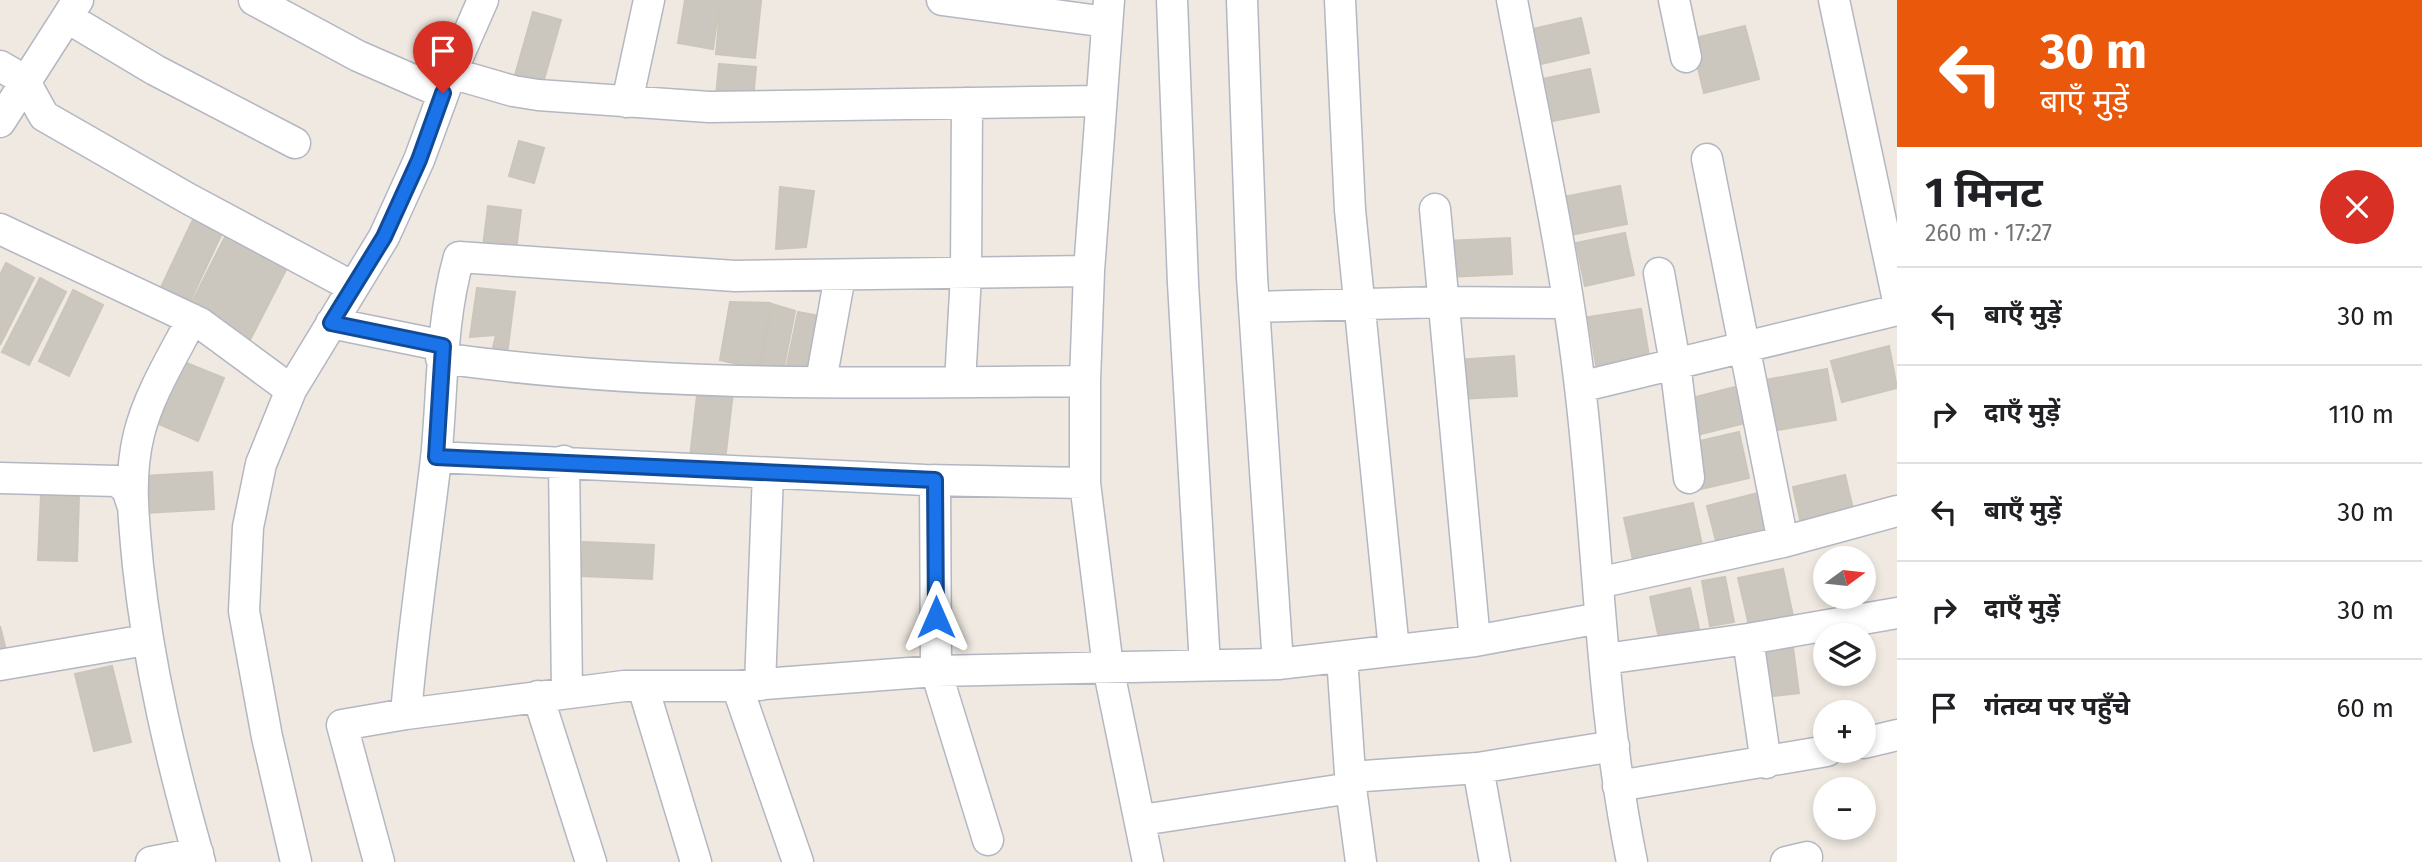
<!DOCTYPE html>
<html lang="hi">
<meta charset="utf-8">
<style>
body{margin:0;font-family:"Fira Sans","Noto Sans Devanagari",sans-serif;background:#f6f6f6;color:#202124;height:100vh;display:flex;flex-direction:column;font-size:26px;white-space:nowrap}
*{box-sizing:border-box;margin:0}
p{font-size:23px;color:#757577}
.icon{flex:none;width:38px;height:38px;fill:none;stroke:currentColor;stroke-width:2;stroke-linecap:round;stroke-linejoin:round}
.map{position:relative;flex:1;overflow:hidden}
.details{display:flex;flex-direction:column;background:#fff;width:525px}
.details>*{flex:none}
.guide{background:#ea580c;color:#fff;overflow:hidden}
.needle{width:46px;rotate:75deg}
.fabs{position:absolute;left:1813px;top:546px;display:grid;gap:14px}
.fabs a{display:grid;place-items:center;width:63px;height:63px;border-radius:50%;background:#fff;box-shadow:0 4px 10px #0003;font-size:35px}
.pin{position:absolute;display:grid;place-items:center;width:60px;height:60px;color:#fff;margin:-72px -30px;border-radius:50% 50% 50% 0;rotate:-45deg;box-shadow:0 0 7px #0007}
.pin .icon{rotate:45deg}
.me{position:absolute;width:77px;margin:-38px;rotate:0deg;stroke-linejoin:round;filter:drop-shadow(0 0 5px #0008)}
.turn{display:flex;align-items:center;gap:24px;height:147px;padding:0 28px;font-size:32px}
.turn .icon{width:91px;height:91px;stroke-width:2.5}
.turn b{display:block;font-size:49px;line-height:60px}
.round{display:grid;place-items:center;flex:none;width:74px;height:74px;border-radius:37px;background:#f6f6f6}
.head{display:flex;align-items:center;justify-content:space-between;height:119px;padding:0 28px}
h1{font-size:42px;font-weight:700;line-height:52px}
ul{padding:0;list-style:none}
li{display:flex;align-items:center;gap:21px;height:98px;padding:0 28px;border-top:2px solid #e0e0e0}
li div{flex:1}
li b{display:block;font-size:26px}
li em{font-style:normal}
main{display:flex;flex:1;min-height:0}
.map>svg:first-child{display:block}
</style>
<main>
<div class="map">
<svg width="1897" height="862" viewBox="0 0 1897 862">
<rect width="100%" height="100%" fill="#efe9e1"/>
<path fill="#cbc7bf" stroke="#cbc5ba" stroke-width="2" d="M685,0h35l-7,49 -35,-6z
M721,0l40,1 -6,57 -39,-4z
M533,12l28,8 -18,63 -28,-8z
M1581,18l8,35 -57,13 -8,-35z
M1745,26l14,53 -55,14 -13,-54z
M719,64l37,3 -3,33 -37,-4z
M1590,69l9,43 -57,11 -9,-42z
M519,141l25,7 -10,35 -25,-7z
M1620,186l7,38 -57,11 -7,-38z
M780,187l34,4 -8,56 -30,2z
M488,206l33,4 -6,49 -33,-4z
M196,213l29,14 -40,85 -29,-14z
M229,229l62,31 -41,80 -61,-32z
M1625,233l9,42 -49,11 -9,-43z
M1510,238l2,36 -66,3 -1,-36z
M6,263l28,15 -34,67v-70z
M40,278l26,14 -37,73 -27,-13z
M477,288l38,4 -9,71 -15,-7 5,-21 -26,2z
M73,290l30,15 -34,71 -30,-15z
M730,302l40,1 -11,66 -39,-9z
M772,304l23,7 -11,56 -23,-1z
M1641,309l8,47 -53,9 -8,-48z
M798,312l22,4 -5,58 -29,-4z
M1889,346l8,42 -55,14 -11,-41z
M1514,356l3,40 -57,3 -3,-39z
M179,360l45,18 -26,63 -44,-19z
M1827,369l9,51 -69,12 -8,-51z
M1743,385l10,36 -56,14 -9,-36z
M698,387l35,5 -8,69 -35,-4z
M1739,432l10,46 -48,11 -10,-46z
M212,472l2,37 -69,4 -2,-37z
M1845,475l10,42 -53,12 -9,-42z
M1758,493l9,36 -51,12 -9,-35z
M41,495l38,1 -2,65 -39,-1z
M1693,503l9,42 -69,15 -9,-42z
M583,542l71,3 -2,34 -71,-3z
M1783,569l10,47 -44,9 -11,-47z
M1725,577l9,45 -24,4 -8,-45z
M1690,588l10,45 -40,10 -10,-46z
M0,626l6,24 -6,2z
M1792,640l7,53 -26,3 -12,-51z
M112,666l19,76 -37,9 -19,-77z"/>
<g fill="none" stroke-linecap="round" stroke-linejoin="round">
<defs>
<path id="street" d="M254,0l104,56 85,37
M942,0l165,22
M1109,0l-20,271 -4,110v102l23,184 40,195
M1172,0l11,283 22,382
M1242,0l10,277 26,387
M1340,0l10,210 44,440
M1512,0c24,128 53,257 68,387 19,158 20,319 52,475
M1674,0l12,57
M1834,0l63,296
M68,18l87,52 140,73
M0,66l24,14 20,36 143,82 166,89
M451,73l62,18 25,4 171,12 391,-6
M627,102l22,-102
M0,122l78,-122
M1707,159l76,383
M1435,209l40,432
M0,229l200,94 91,67
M1659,273l16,90 14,115
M1254,307l190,-5 124,1
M192,319c-19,37 -43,75 -53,115 -11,45 -5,87 -1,132 11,102 34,198 62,296
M331,323l113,23
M441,358c213,30 429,25 644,23
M821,381l19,-105
M960,382l6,-107 1,-172
M1580,387l317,-77
M436,457l489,23 160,3
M564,461l3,231
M0,478l117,3 10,8 5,15
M935,480l1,191 52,169
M1598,583l185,-41 114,-31
M1748,639l18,124
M1342,657l9,131 10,74
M1605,659l143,-20 149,-26
M0,665l146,-25
M760,685l8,-212
M737,686l61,176
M643,687l53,175
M538,696l53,166
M406,714c7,-86 20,-170 30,-255 7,-67 4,-136 23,-202l276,19 354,-5
M1864,743l33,-8
M1478,768l17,94
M1350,777l128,-9 136,-22
M1618,786l209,-35
M1142,820l209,-32
M151,862l47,-9
M296,862l-29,-125 -23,-126 4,-84 13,-63 30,-74 93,-153 35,-77 32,-87 32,-73
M379,862l-37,-137 64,-11 218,-28h113l199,-15 342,-7 197,-23 125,-23
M1786,862l21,-5"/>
</defs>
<use href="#street" stroke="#b4b7c1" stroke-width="33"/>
<use href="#street" stroke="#fff" stroke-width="30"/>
</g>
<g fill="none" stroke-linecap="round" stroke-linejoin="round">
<defs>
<path id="route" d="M443,93l-24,67 -35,77 -53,86 112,23 -7,111 499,23 1,137"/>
</defs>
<use href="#route" stroke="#114b97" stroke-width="18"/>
<use href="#route" stroke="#1a73e8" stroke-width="12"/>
</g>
</svg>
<div class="fabs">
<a><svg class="needle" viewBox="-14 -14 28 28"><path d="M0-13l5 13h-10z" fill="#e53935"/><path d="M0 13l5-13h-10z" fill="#757577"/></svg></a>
<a><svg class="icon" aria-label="layers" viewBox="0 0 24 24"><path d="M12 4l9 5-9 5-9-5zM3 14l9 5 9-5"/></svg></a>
<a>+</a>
<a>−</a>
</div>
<div class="pin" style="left:443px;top:93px;background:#d93025"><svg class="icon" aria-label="arrive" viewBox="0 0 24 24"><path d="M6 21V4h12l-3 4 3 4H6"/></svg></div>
<svg class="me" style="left:936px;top:617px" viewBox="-20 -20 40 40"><path d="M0-17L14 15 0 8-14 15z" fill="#1a73e8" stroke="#fff" stroke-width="4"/></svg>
</div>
<section class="details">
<div class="guide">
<div class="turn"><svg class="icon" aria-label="left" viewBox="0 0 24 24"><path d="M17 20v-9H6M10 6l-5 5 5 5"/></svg><div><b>30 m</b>बाएँ मुड़ें</div></div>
</div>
<div class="head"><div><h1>1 मिनट</h1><p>260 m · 17:27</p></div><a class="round" style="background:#d93025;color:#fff"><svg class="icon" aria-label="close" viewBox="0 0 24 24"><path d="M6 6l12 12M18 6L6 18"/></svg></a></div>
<ul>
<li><svg class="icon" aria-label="left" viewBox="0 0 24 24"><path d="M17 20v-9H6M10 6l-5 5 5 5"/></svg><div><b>बाएँ मुड़ें</b></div><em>30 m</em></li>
<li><svg class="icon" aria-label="right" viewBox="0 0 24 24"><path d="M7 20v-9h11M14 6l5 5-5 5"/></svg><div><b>दाएँ मुड़ें</b></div><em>110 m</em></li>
<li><svg class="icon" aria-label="left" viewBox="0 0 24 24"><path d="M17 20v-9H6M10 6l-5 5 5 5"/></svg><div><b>बाएँ मुड़ें</b></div><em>30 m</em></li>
<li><svg class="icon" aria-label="right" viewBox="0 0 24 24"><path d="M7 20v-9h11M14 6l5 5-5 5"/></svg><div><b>दाएँ मुड़ें</b></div><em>30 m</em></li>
<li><svg class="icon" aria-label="arrive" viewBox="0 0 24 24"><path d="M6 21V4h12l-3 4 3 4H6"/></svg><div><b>गंतव्य पर पहुँचे</b></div><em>60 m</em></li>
</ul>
</section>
</main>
